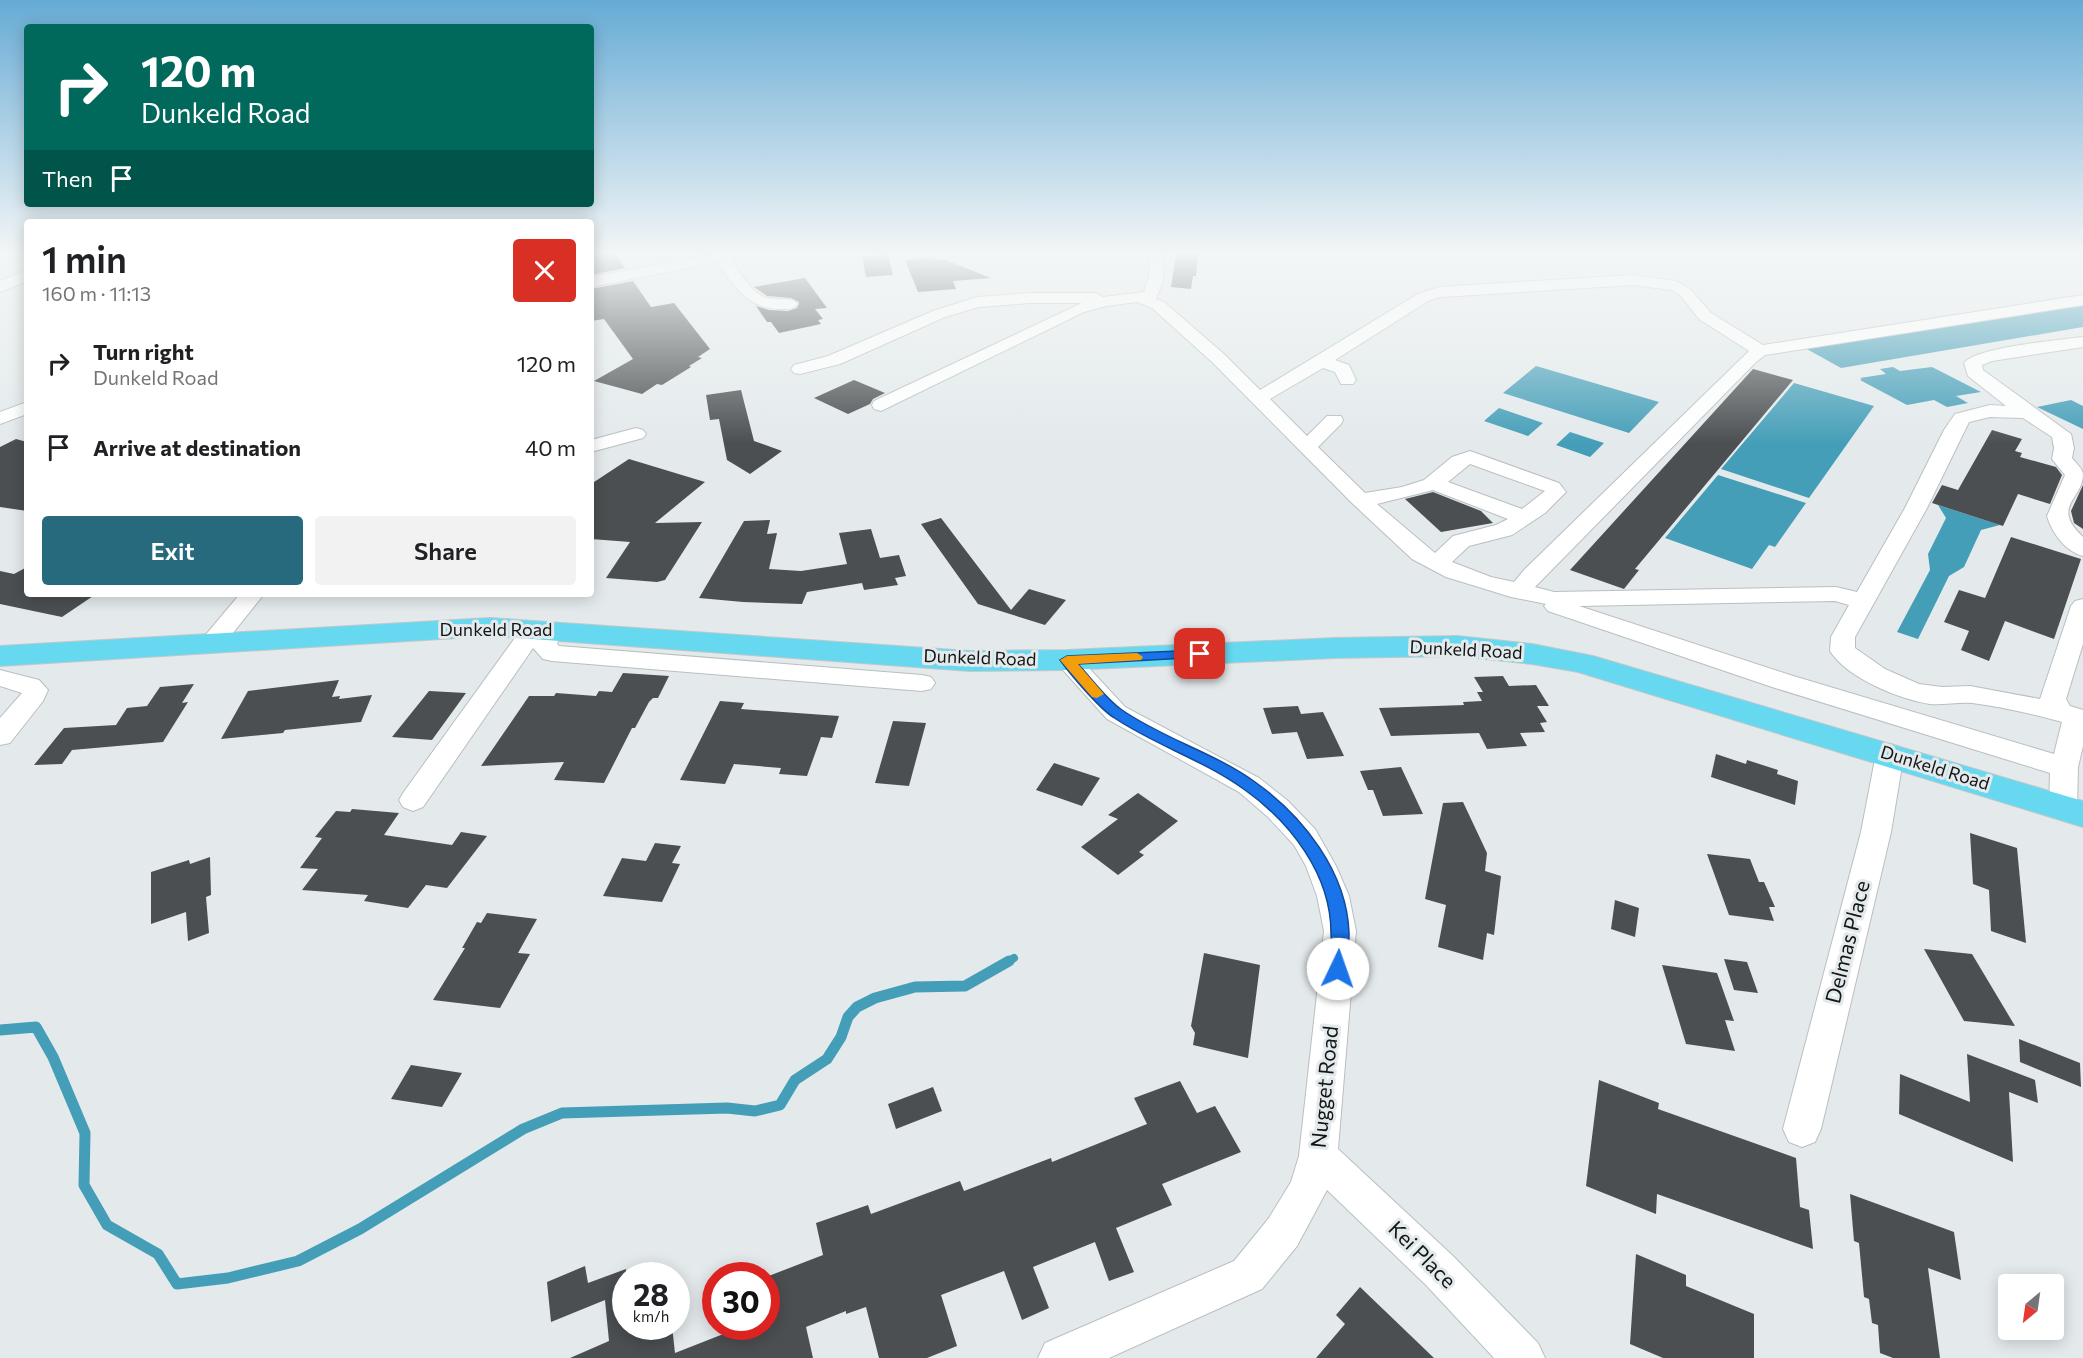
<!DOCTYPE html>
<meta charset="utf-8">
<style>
body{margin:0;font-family:Commissioner,sans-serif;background:#f2f2f2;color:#202124;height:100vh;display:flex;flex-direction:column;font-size:22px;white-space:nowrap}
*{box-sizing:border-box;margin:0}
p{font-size:20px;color:#757577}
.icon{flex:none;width:33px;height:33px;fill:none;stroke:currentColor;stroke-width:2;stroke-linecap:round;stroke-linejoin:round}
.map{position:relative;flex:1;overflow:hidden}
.sheet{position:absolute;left:24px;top:219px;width:570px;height:378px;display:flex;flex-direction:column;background:#fff;border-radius:6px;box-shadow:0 3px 15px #0003}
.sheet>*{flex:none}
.guide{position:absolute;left:24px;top:24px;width:570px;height:183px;border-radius:6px;box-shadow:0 3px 15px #0003;background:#00695c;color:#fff;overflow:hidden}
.needle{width:39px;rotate:209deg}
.tools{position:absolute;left:1998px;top:1274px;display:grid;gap:12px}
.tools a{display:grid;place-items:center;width:66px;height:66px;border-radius:6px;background:#fff;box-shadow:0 3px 15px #0003;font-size:30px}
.speed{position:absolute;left:612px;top:1262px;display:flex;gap:12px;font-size:30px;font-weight:700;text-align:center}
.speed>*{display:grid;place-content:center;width:78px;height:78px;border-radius:50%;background:#fff;box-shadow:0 3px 15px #0003;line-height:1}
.speed small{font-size:15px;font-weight:400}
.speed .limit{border:9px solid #d22;background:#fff;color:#111}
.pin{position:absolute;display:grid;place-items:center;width:51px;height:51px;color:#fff;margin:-26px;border-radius:12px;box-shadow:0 3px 9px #0006}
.me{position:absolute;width:66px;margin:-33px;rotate:3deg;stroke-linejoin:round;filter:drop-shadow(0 0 4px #0008)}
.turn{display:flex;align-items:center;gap:21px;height:126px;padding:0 18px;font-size:27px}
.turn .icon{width:78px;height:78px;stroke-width:2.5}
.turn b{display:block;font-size:42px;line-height:51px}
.then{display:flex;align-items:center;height:57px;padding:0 18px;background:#0003;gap:12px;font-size:22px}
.round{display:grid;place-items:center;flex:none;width:63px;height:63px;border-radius:6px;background:#f2f2f2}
.overview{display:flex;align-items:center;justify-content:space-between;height:102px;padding:0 18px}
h1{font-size:36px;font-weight:600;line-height:45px}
.action{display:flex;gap:12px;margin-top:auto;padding:12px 18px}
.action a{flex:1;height:69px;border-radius:6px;background:#286a7d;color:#fff;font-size:24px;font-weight:600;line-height:69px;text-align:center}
.action a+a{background:#f2f2f2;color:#202124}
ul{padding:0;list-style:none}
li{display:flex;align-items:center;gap:18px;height:84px;padding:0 18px}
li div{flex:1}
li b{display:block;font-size:22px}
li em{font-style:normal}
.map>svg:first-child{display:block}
</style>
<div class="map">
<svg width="2083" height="1358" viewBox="0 0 2083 1358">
<rect width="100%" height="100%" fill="#e4eaec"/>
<path fill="#449eb8" d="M2083,304v23l-242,41 -36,-20z
M1536,366l123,36 -30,31 -126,-40z
M1893,367l7,4 32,-4 49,25 -25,4 12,7 -21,4 -13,-7 -27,5 -47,-25 2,-1 -2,-1 26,-4 -6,-5z
M1794,383l80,23 -65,92 -88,-29z
M2071,400l12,6v23l-46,-22z
M1499,408l44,15 -15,13 -44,-15z
M1570,432l34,11 -14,14 -34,-12z
M1718,475l88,28 -31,44 -6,-2 -17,24 -87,-31z
M1938,505l62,20 -19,5 -17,37 -15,9 -31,63 -21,-7 33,-62 -2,-16 18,-36z"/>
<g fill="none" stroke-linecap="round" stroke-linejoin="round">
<path stroke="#449eb8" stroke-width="8" d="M1006,963l8,-5"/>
<path stroke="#449eb8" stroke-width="11" d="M0,1030l36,-3 17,30 32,76 -1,52 23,40 51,29 19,30 51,-6 70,-17 62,-32 163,-100 39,-16 165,-5 28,3 25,-6 15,-25 32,-21 14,-22 7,-20 9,-10 18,-9 40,-11 50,-1 44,-25"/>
</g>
<path fill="#4b4f51" d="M603,254h12l10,14 -34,7v-19z
M1176,254h22l-2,22h-3l-2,13 -20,-2z
M888,255l5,20 -27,2 -4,-20z
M933,258l1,2 9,-1 48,19 -38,3 3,8 -38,3 -13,-32z
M805,278l22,30 -12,1 8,10 -5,1 3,4 -42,9 -8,-11h-4l-11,-16 13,4 19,1 9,-3 2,-6 -8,-4 -24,-2 -13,-9z
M633,281l18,26 23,-4 36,46 -12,8 4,1 -13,8 2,1 -29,18 -5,-1 -15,10 -48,-13 39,-22 -29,-40 -13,2v-32z
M1753,369l40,11 -158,189 4,1 -15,19 -54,-19z
M854,380l31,13 -12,6 -3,5 -22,10 -34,-16z
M741,390l13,51 28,10 -32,23 -23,-14 -8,-41 -9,1 -4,-25z
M1992,430l30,9 -7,12 7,2 -2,4 36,10 6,8 -12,29 -32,-10 -15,32 -71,-23 10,-18 16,5z
M16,439l11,3v69l-27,-4v-60z
M629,459l76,23 -50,41 47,-1 -37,58 -8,2 -51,-4 24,-36 -39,-3v-55z
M2083,485v44l-9,-6 -3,-12z
M1433,492l48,19 12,12 -52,9 -36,-33z
M941,518l70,92 18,-21 37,11 -21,25 -67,-21 -57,-80z
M770,520l-3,14 10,-1 -8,36 32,2 46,-7 -8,-31 32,-4 9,29 19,-3 7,21 -11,2 3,7 -34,5 -2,-7 -55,9 -5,12 -59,-2 -44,-4 45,-77z
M2011,537l70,22 -27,80 -49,-18 -16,40 -28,-11 8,-19 -25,-9 15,-32 26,8z
M27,567v27h69l-34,23 -62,-13v-33l14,3z
M623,673l46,3 -11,22h-5l-4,4 -14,26h-3l-28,55 -50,-3 10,-18 -83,4 48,-70h25l2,-3 40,3 3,-5 13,1z
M1503,676l6,10 27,-1 13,21h-12l10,16 -7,1 5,9 -25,1 7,13 -40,3 -8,-16 -88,3 -12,-28 85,-3 -1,-3 19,-1 -5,-9h6l-9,-15z
M339,680l-7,17 8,-1 -1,3 33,-4 -11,27 -76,8 -2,3 -62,6 27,-48z
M194,684l-12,19 6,-1 -25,40 -91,8 -10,14 -28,1 30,-37 52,-3 11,-17 20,-2 13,-19z
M429,691l37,2 -34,47 -40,-3z
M720,701l24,2 -3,6 98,7 -7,22 -11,-1 -14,39 -28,-2 2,-6 -47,-4 -9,20 -45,-4z
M1298,706l3,8 22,-2 21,44 -37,3 -10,-27 -25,2 -9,-26z
M893,721l33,2 -17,63 -34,-3z
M1716,754l30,10 1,-4 31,10 -1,4 21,7 -3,24 -84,-28z
M1054,763l46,15 -18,28 -46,-16z
M1401,767l22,47 -40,2 -10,-26h-5l-8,-19z
M1138,793l40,28 -39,31 5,3 -26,20 -37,-28 37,-28 -10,-4z
M1463,802l24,51 -2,18 16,5 -7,59 -7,-2 -4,27 -45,-13 8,-42 -21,-6 18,-96z
M352,809l47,4 -15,22 68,10 9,-13 26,4 -40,52 -21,-3 -18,23 -44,-7 4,-6 -66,-5 16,-21 -18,-1 22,-30 -7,-1 21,-26 14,1z
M1970,833l47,15 9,95 -35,-12 -2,-41 -16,-6z
M655,843l26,3 -9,17 8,1 -18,38 -59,-6 19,-38 24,3z
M1707,854l43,5 9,23h5l11,25h-6l5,14 -45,-6z
M210,857l1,38 -5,2 3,36 -21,8 -2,-29 -35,12v-52l38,-12 1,4z
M1615,900l24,8 -4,29 -24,-8z
M487,913l50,6 -19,34 12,1 -30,54 -67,-8 32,-52h-3l15,-26 4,1z
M1924,949l48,5 43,72 -51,-5z
M1204,953l56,12 -12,93 -55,-13 2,-12 -4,-7z
M1724,959l23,3 11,31 -24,-3z
M1662,965l55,8 17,48 -9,-1 10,31 -49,-7z
M2019,1039l61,24 1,24 -61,-25z
M1967,1054l68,26 3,23 -29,-11 4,70 -114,-48 1,-40 70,28z
M411,1065l51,8 -20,34 -51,-8z
M1599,1080l60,23 -1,6 138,49 4,49 9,3 4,39 -156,-55 -1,20 -70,-28z
M1180,1081l17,32 18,-7 26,46 -79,32 10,21 -56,23 18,44 -25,9 -14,-39 -62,25 16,41 -27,12 -18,-49 -63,24 16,51 -30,12h-48l-13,-51 -20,7v-3l-40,16 7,31h-243l39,-17 -4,-41 -54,22 -4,-40 38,-16 3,17 38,-14v57h46l3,27 56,-22 -1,-5h36v-49l57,-22 -7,-32 52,-18 3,9 89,-33 4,10 87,-33 1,4 95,-38 -13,-26z
M933,1087l9,24 -46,18 -8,-25z
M1850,1194l104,38 7,48 -33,-12 12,90h-47l-13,-5 -2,-28 -6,-2 -3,-24 -5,-2 -5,-54 -5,-2z
M1636,1254l50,21v11l68,28v44h-91l-33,-14z
M1360,1287l74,71h-118l29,-34 -9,-9z"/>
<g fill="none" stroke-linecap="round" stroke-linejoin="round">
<defs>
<path id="minor" d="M716,254h30l-2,3 -13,3c9,12 17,28 31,36 11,6 28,-1 36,8 -5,6 -10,5 -18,5 -32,0 -46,-23 -63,-47l-126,25v-10z
M1150,254h14l-1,27 -7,18 8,3 60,52 36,36 158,-96 21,-7 194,-12 43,6 14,8 21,24 52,32 320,-50v10l-318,50 -9,7 -221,225 19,5 282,-5 21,5 48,-84 39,-78 11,-16 35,-9 16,1 -38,-30 -4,-13c12,-16 96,-23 119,-26v10l-91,14 -10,4 1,5 88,64 3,14 -2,10c4,5 10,10 11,16 0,26 -33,32 0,63v19c-18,-5 -31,-23 -36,-40l18,-41 -13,-16 2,-11 -2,-11 -29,-19 -33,-1 -21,5 -42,86 -72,129v11l30,21 34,15 23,3 28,-1 70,13 31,-93 4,-5 8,-2v45l-17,55 4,7 13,4v36l-5,21 -1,41 -4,8 -10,3 -10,-3 -4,-8 1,-35 -278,-86 -224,-76 -4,-5 2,-2 -35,-7 -65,-20 -34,-18 -59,-55 -141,-142 -60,-54 -15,-6 -31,4 -22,6 -203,99 -7,-2 -2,-4 2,-4 208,-98h-52l-51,4 -34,10 -105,47 -40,10 -6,-1 -3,-4 3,-4 34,-9 105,-45 44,-14 53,-4h66l7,4 41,-5 5,-16zM1633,285l39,5 8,5 19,24 50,32 -225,219 -10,12 -23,-5 -39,-15 17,-16 43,-11 33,-22 21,-21 -7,-9 -89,-32 -18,6 -28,23 -22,7 -37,6 -47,-46 23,-23 2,-4 -2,-4h-14l-20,20 -37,-37 53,-31 12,4 6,12h12l3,-4 -7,-15 -14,-5 95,-60 11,-3zM1470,464l75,27 -23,18 -74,-27zM1433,490l75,29 -12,6 -43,11 -18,17 -58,-49zM1835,601l14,4 -18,32 -1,14c17,27 69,48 100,53 14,1 28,-2 42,-1 30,4 61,11 90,19l-8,32 -264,-79 -211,-69z
M27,270v11l-27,11v-11z
M27,402v12l-27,10v-12z
M636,428l7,2 3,4 -3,4 -52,14v-12z
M240,594h24l-43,54 -9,3 -9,-3 -3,-5 3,-5z
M534,621l25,4 3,5 -5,14 2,2 363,29 9,2 4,6 -4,6 -9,2 -370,-30 -9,-2 -10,-11 -110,159 -10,4 -10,-4 -4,-7 4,-7 122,-169z
M1067,652l9,2 49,53 134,71 29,23 27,28 21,37 13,30 7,35 -18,218 116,108 84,86 7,15h-51l-68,-73 -99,-95 -30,56 -35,43 -153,69h-71l7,-15 189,-82 35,-43 22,-36 8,-26 25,-225 -7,-35 -11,-30 -12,-21 -26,-28 -29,-25 -132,-73 -53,-59 4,-6z
M0,670l39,10 9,10 -5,11 -33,42 -10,2v-27l22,-25 -22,-7z
M1890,744l10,3 4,7 -13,78 -70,297 -6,13 -13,5 -13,-5 -6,-13 78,-297 15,-78 4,-7z"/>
<path id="major" d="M490,618l480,33 97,-1 267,-12 123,-2 75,8 61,12 490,145v26l-505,-155 -46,-8 -75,-8 -123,2 -267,12 -97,1 -480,-35 -490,30v-20z"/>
</defs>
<use href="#minor" stroke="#b9bfc0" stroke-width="2"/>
<use href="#major" stroke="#c6c7c7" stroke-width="2"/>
<use href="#minor" fill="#fff" fill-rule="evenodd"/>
<use href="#major" fill="#66d9f1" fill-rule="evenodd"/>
</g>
<linearGradient id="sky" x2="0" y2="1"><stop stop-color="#66abd5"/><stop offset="0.57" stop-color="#f3f6f6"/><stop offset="1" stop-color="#f3f6f6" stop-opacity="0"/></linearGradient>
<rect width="2083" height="444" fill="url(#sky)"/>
<path fill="#1a73e8" stroke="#114b97" stroke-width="1.5" d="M1200,650l7,4 -2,3 -127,7c14,15 28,35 44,46 42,29 93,43 133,72 48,34 92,90 94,151 0,12 -1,24 -2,36l-3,5 -6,3 -6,-3 -3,-5c1,-12 3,-24 2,-36 0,-59 -41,-111 -86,-143 -41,-30 -91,-45 -132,-73 -14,-9 -43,-43 -53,-57l7,-4z"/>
<path fill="#f59e0b" d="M1137,653l6,4 -2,3 -63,4 26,30 -7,4 -5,-1 -32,-37 7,-4z"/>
<g text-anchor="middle" stroke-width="6" stroke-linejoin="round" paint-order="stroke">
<g font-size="18" fill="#131516" stroke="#e4eaec">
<text x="496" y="636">Dunkeld Road</text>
<text transform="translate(1466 650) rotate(3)" y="6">Dunkeld Road</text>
<text transform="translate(980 658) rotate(2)" y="6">Dunkeld Road</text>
<text transform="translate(1935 768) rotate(17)" y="6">Dunkeld Road</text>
</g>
<g font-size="21" fill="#131516" stroke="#e4eaec">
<text transform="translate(1848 942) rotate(-76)" y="7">Delmas Place</text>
<text transform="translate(1325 1087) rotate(-84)" y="7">Nugget Road</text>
<text transform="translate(1422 1255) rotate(45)" y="7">Kei Place</text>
</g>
</g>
</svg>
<div class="tools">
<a><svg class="needle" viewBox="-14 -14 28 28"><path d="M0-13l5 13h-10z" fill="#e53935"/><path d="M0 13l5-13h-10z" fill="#757577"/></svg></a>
</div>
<div class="speed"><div>28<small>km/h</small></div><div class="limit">30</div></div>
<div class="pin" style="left:1200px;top:654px;background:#d93025"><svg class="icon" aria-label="arrive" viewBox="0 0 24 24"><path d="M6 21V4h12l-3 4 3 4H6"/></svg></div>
<svg class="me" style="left:1338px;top:969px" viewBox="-20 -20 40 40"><circle r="19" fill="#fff"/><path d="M0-13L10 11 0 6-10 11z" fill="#1a73e8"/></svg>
<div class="guide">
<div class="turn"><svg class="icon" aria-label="right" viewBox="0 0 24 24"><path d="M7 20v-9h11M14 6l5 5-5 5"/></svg><div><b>120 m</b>Dunkeld Road</div></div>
<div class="then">Then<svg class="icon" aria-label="arrive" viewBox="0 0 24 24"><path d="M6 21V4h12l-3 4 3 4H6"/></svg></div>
</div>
<section class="sheet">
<div class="overview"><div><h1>1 min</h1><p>160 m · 11:13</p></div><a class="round" style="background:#d93025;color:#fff"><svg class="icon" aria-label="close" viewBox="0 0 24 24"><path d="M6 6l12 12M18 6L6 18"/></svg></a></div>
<ul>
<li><svg class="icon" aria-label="right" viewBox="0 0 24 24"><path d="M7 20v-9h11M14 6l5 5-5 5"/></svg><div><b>Turn right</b><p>Dunkeld Road</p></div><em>120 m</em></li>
<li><svg class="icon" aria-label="arrive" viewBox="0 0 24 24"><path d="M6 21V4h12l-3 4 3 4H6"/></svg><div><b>Arrive at destination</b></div><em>40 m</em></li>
</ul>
<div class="action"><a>Exit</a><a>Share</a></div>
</section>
</div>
